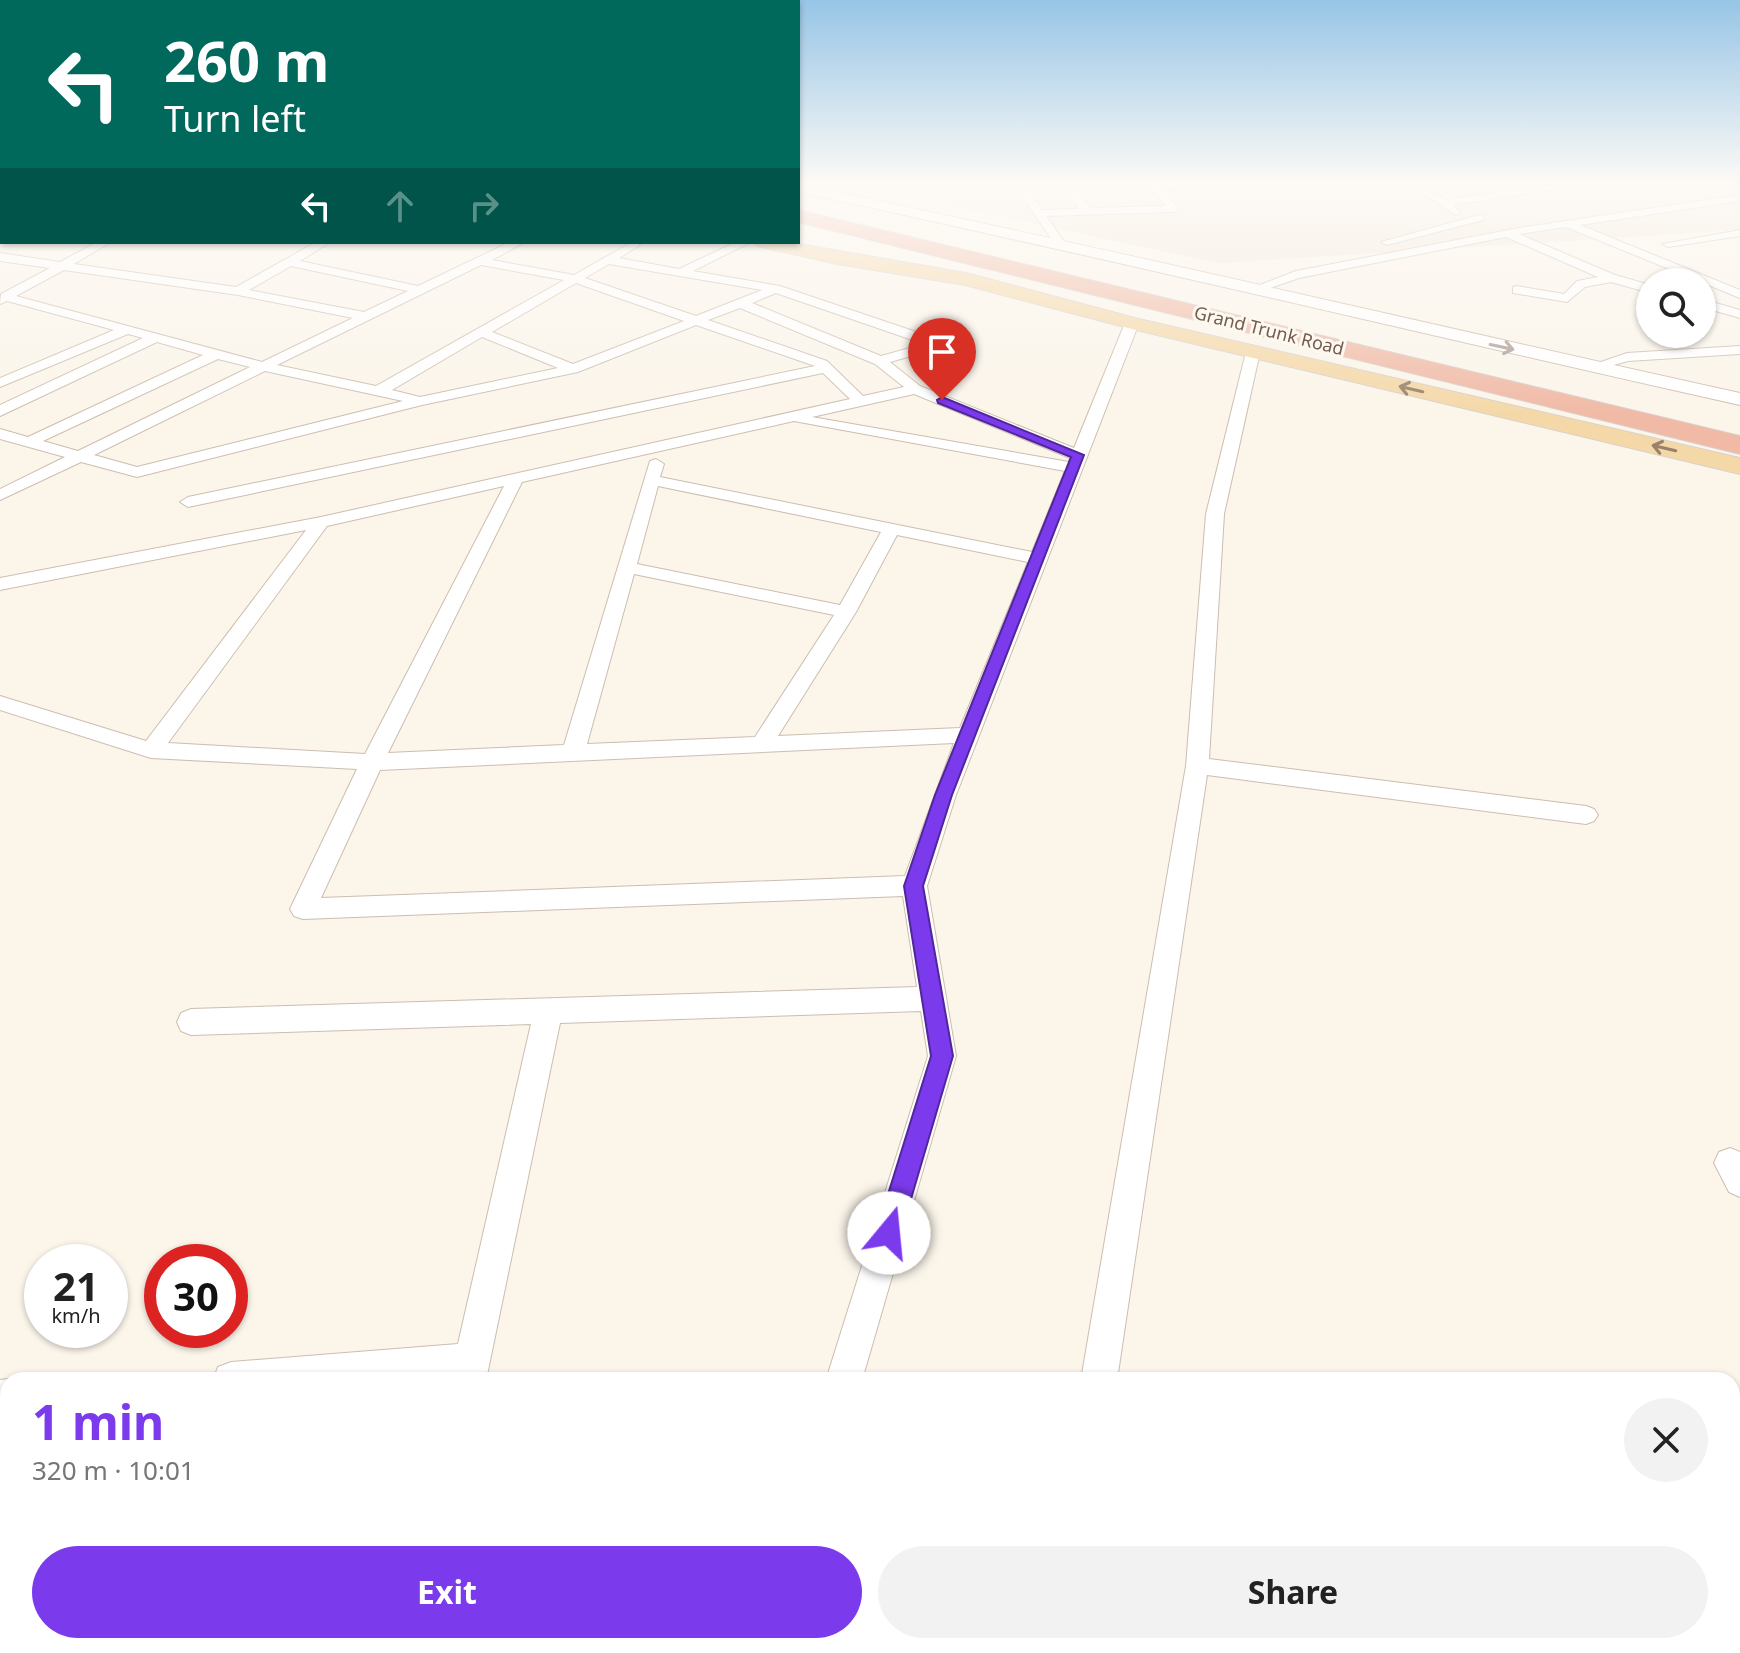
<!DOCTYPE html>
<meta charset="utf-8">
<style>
body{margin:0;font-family:"Noto Sans",sans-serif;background:#f2f2f2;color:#222;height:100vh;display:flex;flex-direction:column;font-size:30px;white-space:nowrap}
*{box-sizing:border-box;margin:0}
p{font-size:26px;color:#767676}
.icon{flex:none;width:44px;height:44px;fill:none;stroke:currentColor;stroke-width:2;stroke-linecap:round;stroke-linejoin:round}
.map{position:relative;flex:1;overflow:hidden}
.panel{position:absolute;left:0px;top:1372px;width:1740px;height:282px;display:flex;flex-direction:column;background:#fff;border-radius:24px 24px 0 0;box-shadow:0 2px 6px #0004}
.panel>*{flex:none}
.top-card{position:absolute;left:0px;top:0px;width:800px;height:244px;box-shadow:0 2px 6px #0004;background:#00695c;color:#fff;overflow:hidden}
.controls{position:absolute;left:1636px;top:268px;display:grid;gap:16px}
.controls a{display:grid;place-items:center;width:80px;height:80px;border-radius:50%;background:#fff;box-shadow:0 2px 6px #0004;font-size:40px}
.speed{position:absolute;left:24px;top:1244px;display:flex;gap:16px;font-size:40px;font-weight:700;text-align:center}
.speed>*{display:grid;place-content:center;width:104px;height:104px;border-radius:50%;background:#fff;box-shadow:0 2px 6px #0004;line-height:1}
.speed small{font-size:20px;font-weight:400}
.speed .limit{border:12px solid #d22;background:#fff;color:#111}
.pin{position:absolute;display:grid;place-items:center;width:68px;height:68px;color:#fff;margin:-82px -34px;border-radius:50% 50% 50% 0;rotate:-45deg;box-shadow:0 0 8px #0007}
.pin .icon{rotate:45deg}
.me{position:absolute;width:88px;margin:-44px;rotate:17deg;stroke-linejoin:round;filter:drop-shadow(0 0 6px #0008)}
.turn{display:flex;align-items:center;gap:28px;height:168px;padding:0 32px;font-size:36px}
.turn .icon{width:104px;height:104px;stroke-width:2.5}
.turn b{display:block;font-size:56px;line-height:68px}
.lanes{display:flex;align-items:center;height:76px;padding:0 32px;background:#0003;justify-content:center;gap:40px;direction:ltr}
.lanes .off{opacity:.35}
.round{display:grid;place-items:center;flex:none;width:84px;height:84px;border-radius:42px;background:#f2f2f2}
.overview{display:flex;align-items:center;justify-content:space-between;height:136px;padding:0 32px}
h1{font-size:48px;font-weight:700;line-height:60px;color:#7c3aed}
.cta{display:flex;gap:16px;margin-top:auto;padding:16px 32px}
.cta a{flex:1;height:92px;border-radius:48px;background:#7c3aed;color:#fff;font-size:32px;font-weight:700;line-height:92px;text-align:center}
.cta a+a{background:#f2f2f2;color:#222}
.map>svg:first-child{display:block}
</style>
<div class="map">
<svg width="1740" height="1653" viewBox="0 0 1740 1653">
<rect width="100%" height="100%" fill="#fbf5ea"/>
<path fill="#f2e7d9" d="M844,183h896v47l-522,33z"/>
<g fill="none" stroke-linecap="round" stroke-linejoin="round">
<defs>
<path id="street" d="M1014,183h10l18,27 37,-1 -17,-26h10l18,25 76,-2 -19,-23h147l-131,7 16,19 -5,3 -128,4 19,27 -6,3 -4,-1z
M1408,183h12l25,17 116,-17h30l-138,22 8,7 -5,3z
M0,195h2l-2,7z
M1740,195v6l-160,24 160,65v8l-174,-71 -47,7 96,41 35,10v8l-39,-11 -26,5 -18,15 -54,-9v-6l4,-1 47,8 13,-13 21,-4 -92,-40 -207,41 -46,16 -6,-4 49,-19 223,-43z
M1479,215l4,1v4l-96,25 -6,-3z
M1740,230v6l-72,11 -6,-3z
M97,242h14l-37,22 162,23 80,-45h14l-30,19 118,25 92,-44h15l-33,18 82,15 58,-33 8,3 -21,13 60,11 57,-27h15l-58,29 87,15 163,55v6l-53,15 30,24 154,62 51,-125 7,-4 7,4 -183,472 -29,91 29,170 -94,324h-36l102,-324 -7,-45 -361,12 -74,357h-273l5,-13 13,-5 227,-18 73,-320 -340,11 -10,-4 -4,-9 4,-9 10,-4 726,-22 -14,-91 -600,23 -9,-3 -4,-7 67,-140 -206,-11 -151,-48v-14l146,45 160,-211 -306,60v-12l321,-61 529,-118 -27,-26 -635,134 -8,-5 8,-5 627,-131 -119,-41 -118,47 -156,33 -285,72 -56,-15 -81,38v-11l65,-32 -65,-18v-10l28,8 175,-82 -46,-13 -157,74v-11l143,-67 -15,-4 -128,53v-9l114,-48 -107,-29 -7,3 1,-10 49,-26 -50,-7v-8l60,9zM609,264l153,26 -66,26 -111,-38zM481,265l83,15 -188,106 -99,-21zM291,266l117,25 -44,21 -115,-22zM64,270l174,25 115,23 -91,44 -246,-66zM576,283l108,38 -111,43 -81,-32zM776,293l148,51 -43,12 -129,-53zM740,308l135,56 29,23 -41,9 -36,-35 -119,-41zM482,337l76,31 -138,29 -28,-7zM218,359l32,8 -172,84 -35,-10zM265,371l138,30 -266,66 -43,-12zM914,394l156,64 -1,4 -257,-45zM794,421l271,50 -33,81 -372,-75 4,-13 -8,-5 -6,2 -86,284 -176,8 134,-271zM504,486l-139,268 -197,-11 159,-217zM658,486l223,46 -41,73 -203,-41zM897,535l131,27 -68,166 -182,8 78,-124zM634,574l200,41 -79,122 -168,7zM954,743l-49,133 -584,22 59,-128z
M1702,299l38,11v8l-38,-11z
M1740,346v8l-112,7 -29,8 -7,-4 35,-12z
M1253,348l7,4 -36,162 -15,245 377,47 8,3 4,6 -4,6 -8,3 -379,-49 -90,605h-36l105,-614 20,-252 40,-162z
M1730,1148l10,4v45l-11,-5 -15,-29 5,-11z
M8,1379l3,1h-3v35l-8,1v-36z
M8,1594v42l-8,1v-42z
M389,1646h42l-1,7h-42z
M742,1646h42l-2,7h-42z"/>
<path id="secondary" d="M0,183h2v8h-2z
M798,184c315,65 628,140 942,209v12c-314,-70 -627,-146 -942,-213z"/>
<path id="primary" d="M754,242h34l178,31 169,45 605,140v16l-608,-145 -167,-44 -128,-21 -80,-18z
M1740,1486v62l-8,1v-62z
M808,1646h113l-3,7h-113z"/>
<path id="highway" d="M798,210l942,226v18l-942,-232z"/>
</defs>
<use href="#street" stroke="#cdbdb0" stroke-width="2"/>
<use href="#secondary" stroke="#cfbdae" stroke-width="2"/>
<use href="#primary" stroke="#d8d1ce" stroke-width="2"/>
<use href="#highway" stroke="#d8d1ce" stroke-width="2"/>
<use href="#street" fill="#fff" fill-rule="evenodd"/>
<use href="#secondary" fill="#fff" fill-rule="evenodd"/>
<use href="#primary" fill="#f4d8a8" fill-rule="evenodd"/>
<use href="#highway" fill="#f0baa6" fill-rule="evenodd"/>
</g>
<defs><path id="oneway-shaft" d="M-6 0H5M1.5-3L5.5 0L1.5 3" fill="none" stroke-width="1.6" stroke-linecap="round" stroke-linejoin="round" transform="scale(2)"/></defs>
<use stroke="#ac9d95" href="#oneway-shaft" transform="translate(1502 347) rotate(12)"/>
<g stroke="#9a816a">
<use href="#oneway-shaft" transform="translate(1411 389) rotate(-167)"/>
<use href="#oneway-shaft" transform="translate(1664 448) rotate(-167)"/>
</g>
<linearGradient id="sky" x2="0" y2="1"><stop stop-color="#97c5e6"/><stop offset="0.44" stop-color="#fdfaf6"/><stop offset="1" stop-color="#fdfaf6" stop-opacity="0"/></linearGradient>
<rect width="1740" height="415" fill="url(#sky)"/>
<path fill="#7c3aed" stroke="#51269a" stroke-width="2" d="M942,397l142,58 -132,340 -29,91 30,170 -52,177 -3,8 -9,4 -9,-4 -4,-8 55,-177 -27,-170 31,-91 136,-338 -133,-54 -1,-3z"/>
<g text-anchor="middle" stroke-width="6" stroke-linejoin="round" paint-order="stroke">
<g font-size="18" fill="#745c4f" stroke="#fef9f0">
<text transform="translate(1269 331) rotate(14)" y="6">Grand Trunk Road</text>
</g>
</g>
</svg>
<div class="controls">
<a><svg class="icon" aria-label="search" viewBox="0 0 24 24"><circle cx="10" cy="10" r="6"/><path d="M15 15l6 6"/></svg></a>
</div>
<div class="speed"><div>21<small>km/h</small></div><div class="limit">30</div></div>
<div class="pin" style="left:942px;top:400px;background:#d93025"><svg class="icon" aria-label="arrive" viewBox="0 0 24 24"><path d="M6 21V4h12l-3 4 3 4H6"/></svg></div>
<svg class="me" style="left:889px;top:1233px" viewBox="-20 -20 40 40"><circle r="19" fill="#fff"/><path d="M0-13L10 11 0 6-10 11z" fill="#7c3aed"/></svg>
<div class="top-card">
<div class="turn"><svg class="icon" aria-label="left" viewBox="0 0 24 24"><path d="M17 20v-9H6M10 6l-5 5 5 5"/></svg><div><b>260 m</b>Turn left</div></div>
<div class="lanes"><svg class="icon" aria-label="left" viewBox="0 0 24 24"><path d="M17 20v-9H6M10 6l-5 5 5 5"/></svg><svg class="icon off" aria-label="ahead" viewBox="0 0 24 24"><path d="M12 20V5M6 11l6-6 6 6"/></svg><svg class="icon off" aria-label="right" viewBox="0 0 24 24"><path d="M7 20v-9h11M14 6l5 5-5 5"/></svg></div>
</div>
<section class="panel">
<div class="overview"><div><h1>1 min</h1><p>320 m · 10:01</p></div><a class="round"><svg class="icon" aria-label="close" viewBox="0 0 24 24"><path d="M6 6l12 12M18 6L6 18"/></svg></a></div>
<div class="cta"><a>Exit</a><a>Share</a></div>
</section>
</div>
